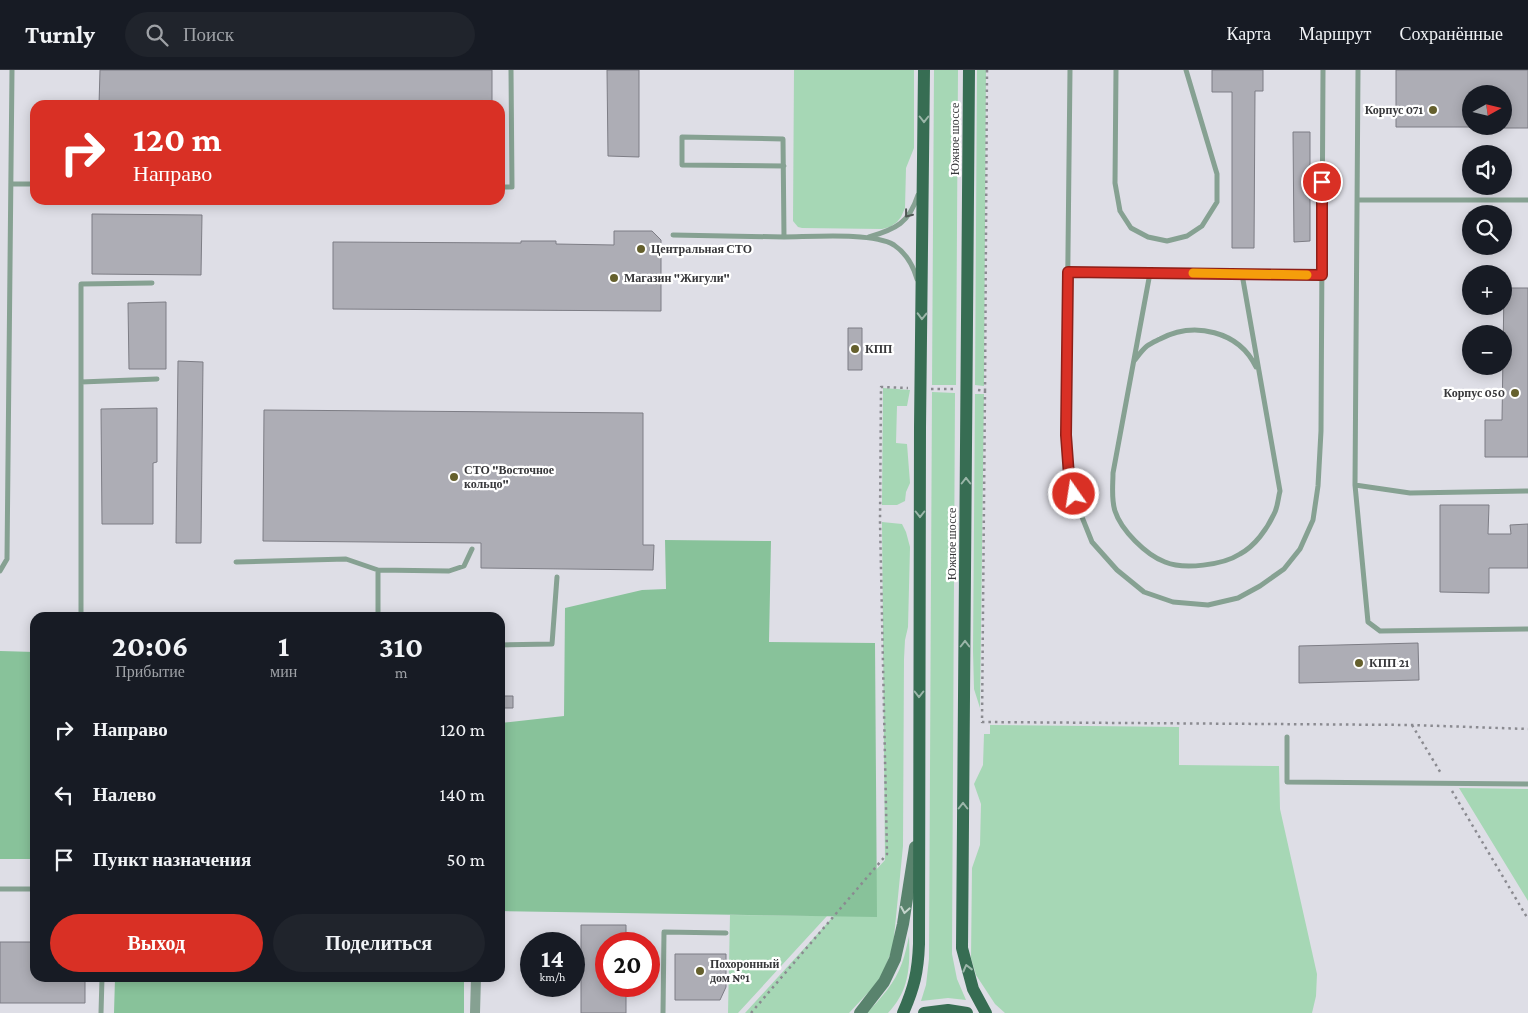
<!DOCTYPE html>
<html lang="ru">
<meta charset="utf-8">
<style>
body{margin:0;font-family:"Crimson Pro",serif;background:#20242c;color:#f1f3f6;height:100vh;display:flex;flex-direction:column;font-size:19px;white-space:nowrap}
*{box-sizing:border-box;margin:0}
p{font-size:16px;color:#9ea1a6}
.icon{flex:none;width:28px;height:28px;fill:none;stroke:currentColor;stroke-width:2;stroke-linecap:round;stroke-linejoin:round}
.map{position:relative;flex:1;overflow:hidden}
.side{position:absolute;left:30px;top:542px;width:475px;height:370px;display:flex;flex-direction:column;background:#171b24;border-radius:15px;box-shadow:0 2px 12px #0003}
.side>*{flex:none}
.top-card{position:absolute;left:30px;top:30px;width:475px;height:105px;border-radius:15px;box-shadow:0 2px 12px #0003;background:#d93025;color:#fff;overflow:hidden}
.needle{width:32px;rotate:82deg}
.fabs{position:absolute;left:1462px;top:15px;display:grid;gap:10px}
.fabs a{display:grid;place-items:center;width:50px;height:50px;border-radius:50%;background:#171b24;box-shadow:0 2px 12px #0003;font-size:25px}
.speed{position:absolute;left:520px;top:862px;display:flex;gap:10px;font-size:25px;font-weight:700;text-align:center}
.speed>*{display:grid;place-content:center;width:65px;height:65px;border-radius:50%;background:#171b24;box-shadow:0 2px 12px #0003;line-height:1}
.speed small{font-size:12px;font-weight:400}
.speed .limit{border:8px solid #d22;background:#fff;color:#111}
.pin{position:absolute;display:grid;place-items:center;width:42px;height:42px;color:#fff;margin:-21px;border:2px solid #fff;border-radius:50%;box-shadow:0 1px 5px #0007}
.me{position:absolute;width:55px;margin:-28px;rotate:347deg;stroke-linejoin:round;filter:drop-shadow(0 0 4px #0008)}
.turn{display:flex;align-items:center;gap:18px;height:105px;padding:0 20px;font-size:22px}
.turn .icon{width:65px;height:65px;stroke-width:2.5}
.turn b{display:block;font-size:35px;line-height:42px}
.eta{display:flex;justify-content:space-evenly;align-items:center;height:85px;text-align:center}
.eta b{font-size:30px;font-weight:700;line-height:35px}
.primary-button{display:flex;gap:10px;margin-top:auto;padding:10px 20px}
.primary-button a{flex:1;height:58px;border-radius:30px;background:#d93025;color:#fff;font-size:20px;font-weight:700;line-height:58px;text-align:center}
.primary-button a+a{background:#20242c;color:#f1f3f6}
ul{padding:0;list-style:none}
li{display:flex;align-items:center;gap:15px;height:65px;padding:0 20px}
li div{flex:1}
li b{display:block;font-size:19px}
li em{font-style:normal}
header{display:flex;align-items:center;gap:30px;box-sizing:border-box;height:70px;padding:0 25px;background:#171b24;border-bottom:1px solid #363941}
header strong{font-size:24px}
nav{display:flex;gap:28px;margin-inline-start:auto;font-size:18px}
.search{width:350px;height:45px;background:#20242c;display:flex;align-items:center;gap:12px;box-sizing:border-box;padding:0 18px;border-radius:28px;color:#9ea1a6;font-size:19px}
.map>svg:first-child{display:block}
</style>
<header>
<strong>Turnly</strong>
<div class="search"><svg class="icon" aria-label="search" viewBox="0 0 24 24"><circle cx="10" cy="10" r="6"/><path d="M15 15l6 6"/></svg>Поиск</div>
<nav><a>Карта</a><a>Маршрут</a><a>Сохранённые</a></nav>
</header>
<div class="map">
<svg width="1528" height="943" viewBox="0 0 1528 943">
<rect width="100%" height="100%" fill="#dedee6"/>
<path fill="#a6d7b5" d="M794,0h120v78l-8,20 -1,40 -4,9 -4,5 -7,5 -8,2 -80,-1 -4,-1 -5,-6z
M934,0h24l-2,315h-24z
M977,0h9l-2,316 -9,-1z
M883,318l27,2 -3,16h-10l-1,37 11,1 3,39 -4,9 -1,9 -8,4h-15z
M932,322l23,1 -3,561 5,25 9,21 -18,-2 -27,3 5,-16 3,-26z
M975,324h9l-4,314 -6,-19 -1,-38z
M882,452l20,2 4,8 4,15 -2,80 -3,13 -1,19 -1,187 -10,101 -13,33 -31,33h-104l140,-153z
M990,655l189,2v38l100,1 1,43 37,165 -1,22 -4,17h-307l-10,-9 -19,-29 -5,-17 1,-90 8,-23 1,-41 -7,-20 9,-19 1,-31h6z
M1459,718l69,1v112z
M730,845l97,1 -89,97h-10z
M909,866c1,30 1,54 -21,77h-21c14,-15 28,-30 35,-50 3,-8 5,-18 7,-27z"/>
<path fill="#88c29a" d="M665,470l106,1 -2,101 106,1 2,274 -377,-6v-151h1l-1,-37 64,-7 1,-108 77,-18 24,-1z
M0,581l35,1v207h-35z
M115,908h349v35h-350z"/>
<path fill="#adadb5" stroke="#7d7d85" d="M100,0h392v35h-393z
M607,0h32v87l-31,-1z
M1212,0h51v21h-8l-1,157h-22v-156h-20z
M1396,0h132v58h-24v-34h-33v33h-75z
M1293,62h17v109l-16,1z
M92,144l110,1 -1,60 -109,-1z
M614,161h38l9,9v71l-328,-2v-67l188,1v-2h35v3l58,1z
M1504,218h24v169h-43v-37h17z
M166,232v67h-37l-1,-66z
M848,258h14v42h-14z
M178,291l25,1 -2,181h-25z
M157,338v54l-4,1v61h-51l-1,-115z
M264,340l379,3v132h11l-1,25 -172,-2v-25l-218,-2z
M1440,435h49l-1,29h23l-1,-9 18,-1v44h-39v25l-49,-1z
M1418,573l1,37 -120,3v-37z
M500,626h13v12h-13z
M581,855h45v19h-20v42h20v27h-45z
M0,872h35v36h50v25h-85z
M675,884h51v33l-6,13h-45z"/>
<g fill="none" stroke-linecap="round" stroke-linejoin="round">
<path stroke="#8a8a90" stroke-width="2.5" stroke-dasharray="2.5 4" stroke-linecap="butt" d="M931,319h24
M978,320l7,1 -3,331 430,3 116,4
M985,321l2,-321
M1412,655l30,50
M1452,721l76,128
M751,943l136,-159 -7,-332 1,-135 27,1"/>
<path stroke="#86a192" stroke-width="5" d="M1070,0l-4,365 3,41 11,36 12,30 25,28 27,22 29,10 35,3 30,-7 22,-12 24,-17 16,-20 13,-29 5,-34 3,-55 2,-361
M1116,0l-1,113 5,28 11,17 17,9 19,4 20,-5 15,-10 15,-24v-28l-31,-104
M1358,0l-3,415 13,137 12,9 148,-2
M784,96l-102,-1v-28l101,2 1,98c26,0 89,-5 110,8 12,8 19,20 23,34
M11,114h24
M500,117h12l-1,-117
M1357,130h171
M673,165l111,2
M869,167c27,-8 40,-14 49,-42
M1068,202l254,3
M1150,203l-37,200c0,12 -2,26 2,38 6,19 31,44 50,51 19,8 58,3 75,-8 15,-8 27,-25 34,-40 4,-7 4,-16 6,-23l-38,-217
M1134,291c4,-5 8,-11 13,-15 4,-3 9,-5 13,-7 34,-18 79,-8 96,28
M81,312l76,-3
M1355,415l55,8 118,-2
M236,492l110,-3 32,11
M0,501l7,-12 5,-489
M82,548l-1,-2v-332l71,-1
M378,548v-48l71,1 15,-5 8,-17
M500,575l52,-1 5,-67
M1287,667v45l241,2
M0,819h35
M101,943l1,-35
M663,943l1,-81 62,1"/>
<path stroke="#86a192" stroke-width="10" d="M475,943l1,-35"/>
<path stroke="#59836d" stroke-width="12" d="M860,943l24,-31 11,-23 8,-35 12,-77"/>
<path stroke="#376d53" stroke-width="12" d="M969,0l-7,878 11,41 13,24
M903,943c11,-25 15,-41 16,-69l1,-517 4,-357
M924,943l24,-3 19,3"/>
</g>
<defs><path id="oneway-chevron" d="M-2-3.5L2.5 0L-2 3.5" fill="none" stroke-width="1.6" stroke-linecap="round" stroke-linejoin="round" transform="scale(1.25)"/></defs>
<g stroke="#9bb6a9">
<use href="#oneway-chevron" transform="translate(924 49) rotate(90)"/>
<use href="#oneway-chevron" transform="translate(922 246) rotate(91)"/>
<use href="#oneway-chevron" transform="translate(966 411) rotate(-90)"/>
<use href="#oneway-chevron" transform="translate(920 444) rotate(90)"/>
<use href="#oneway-chevron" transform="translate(965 574) rotate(-90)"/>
<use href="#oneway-chevron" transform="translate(919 624) rotate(90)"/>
<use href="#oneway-chevron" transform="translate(963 736) rotate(-90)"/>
<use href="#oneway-chevron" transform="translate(967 898) rotate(-104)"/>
</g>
<use stroke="#4f5754" href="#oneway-chevron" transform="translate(908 144) rotate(128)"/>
<use stroke="#c5d4cc" href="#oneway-chevron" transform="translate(905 840) rotate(100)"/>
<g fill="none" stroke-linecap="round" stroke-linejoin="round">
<defs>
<path id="route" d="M1074,424l-5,-18 -3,-41 2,-163 254,3v-93"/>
</defs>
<use href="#route" stroke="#8d1f18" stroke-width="12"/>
<use href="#route" stroke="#d93025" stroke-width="9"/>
<path stroke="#f59e0b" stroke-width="9" d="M1193,203l114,2"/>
</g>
<g fill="#65602d" stroke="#fff" stroke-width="2">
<circle cx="1433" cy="40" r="5"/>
<circle cx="641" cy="179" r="5"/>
<circle cx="614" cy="208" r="5"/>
<circle cx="855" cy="279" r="5"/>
<circle cx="1515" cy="323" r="5"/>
<circle cx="454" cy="407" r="5"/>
<circle cx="1359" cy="593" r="5"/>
<circle cx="700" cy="901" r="5"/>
</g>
<g text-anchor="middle" stroke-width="4.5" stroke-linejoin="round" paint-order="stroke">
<g font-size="12" font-weight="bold" fill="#37373a" stroke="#fff" text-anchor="start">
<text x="1423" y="44" text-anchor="end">Корпус 071</text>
<text x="651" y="183">Центральная СТО</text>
<text x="624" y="212">Магазин "Жигули"</text>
<text x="865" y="283">КПП</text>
<text x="1505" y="327" text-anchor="end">Корпус 050</text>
<text x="464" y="404">СТО "Восточное<tspan x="464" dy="14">кольцо"</tspan></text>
<text x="1369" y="597">КПП 21</text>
<text x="710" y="898">Похоронный<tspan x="710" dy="14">дом №1</tspan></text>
</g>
<g font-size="12" fill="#37373a" stroke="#fff">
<text transform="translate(955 69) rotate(-90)" y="4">Южное шоссе</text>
<text transform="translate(952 474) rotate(-90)" y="4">Южное шоссе</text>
</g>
</g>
</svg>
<div class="fabs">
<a><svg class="needle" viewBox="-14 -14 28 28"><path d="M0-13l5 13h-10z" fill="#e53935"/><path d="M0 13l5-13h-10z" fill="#9ea1a6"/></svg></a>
<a><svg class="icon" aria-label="sound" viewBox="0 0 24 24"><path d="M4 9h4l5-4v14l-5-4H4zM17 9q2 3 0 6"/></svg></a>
<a><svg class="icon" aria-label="search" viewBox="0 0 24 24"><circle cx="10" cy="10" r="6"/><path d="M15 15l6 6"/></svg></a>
<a>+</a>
<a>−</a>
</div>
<div class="speed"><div>14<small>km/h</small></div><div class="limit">20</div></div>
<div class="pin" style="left:1322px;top:112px;background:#d93025"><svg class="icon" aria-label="arrive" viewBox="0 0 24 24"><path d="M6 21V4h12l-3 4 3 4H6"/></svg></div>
<svg class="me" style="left:1074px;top:424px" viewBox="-20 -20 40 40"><circle r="17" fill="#d93025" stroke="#fff" stroke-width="3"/><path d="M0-11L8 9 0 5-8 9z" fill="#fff"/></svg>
<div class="top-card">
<div class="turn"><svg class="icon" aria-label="right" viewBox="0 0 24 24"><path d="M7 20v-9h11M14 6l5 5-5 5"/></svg><div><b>120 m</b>Направо</div></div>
</div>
<section class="side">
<div class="eta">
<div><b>20:06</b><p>Прибытие</p></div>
<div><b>1</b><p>мин</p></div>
<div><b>310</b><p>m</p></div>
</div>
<ul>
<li><svg class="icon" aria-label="right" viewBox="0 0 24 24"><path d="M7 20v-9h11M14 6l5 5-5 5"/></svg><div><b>Направо</b></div><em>120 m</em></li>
<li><svg class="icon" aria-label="left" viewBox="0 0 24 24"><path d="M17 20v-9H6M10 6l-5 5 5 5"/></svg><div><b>Налево</b></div><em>140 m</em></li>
<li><svg class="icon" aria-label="arrive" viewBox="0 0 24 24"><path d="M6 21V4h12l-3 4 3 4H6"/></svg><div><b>Пункт назначения</b></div><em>50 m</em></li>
</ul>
<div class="primary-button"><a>Выход</a><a>Поделиться</a></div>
</section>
</div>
